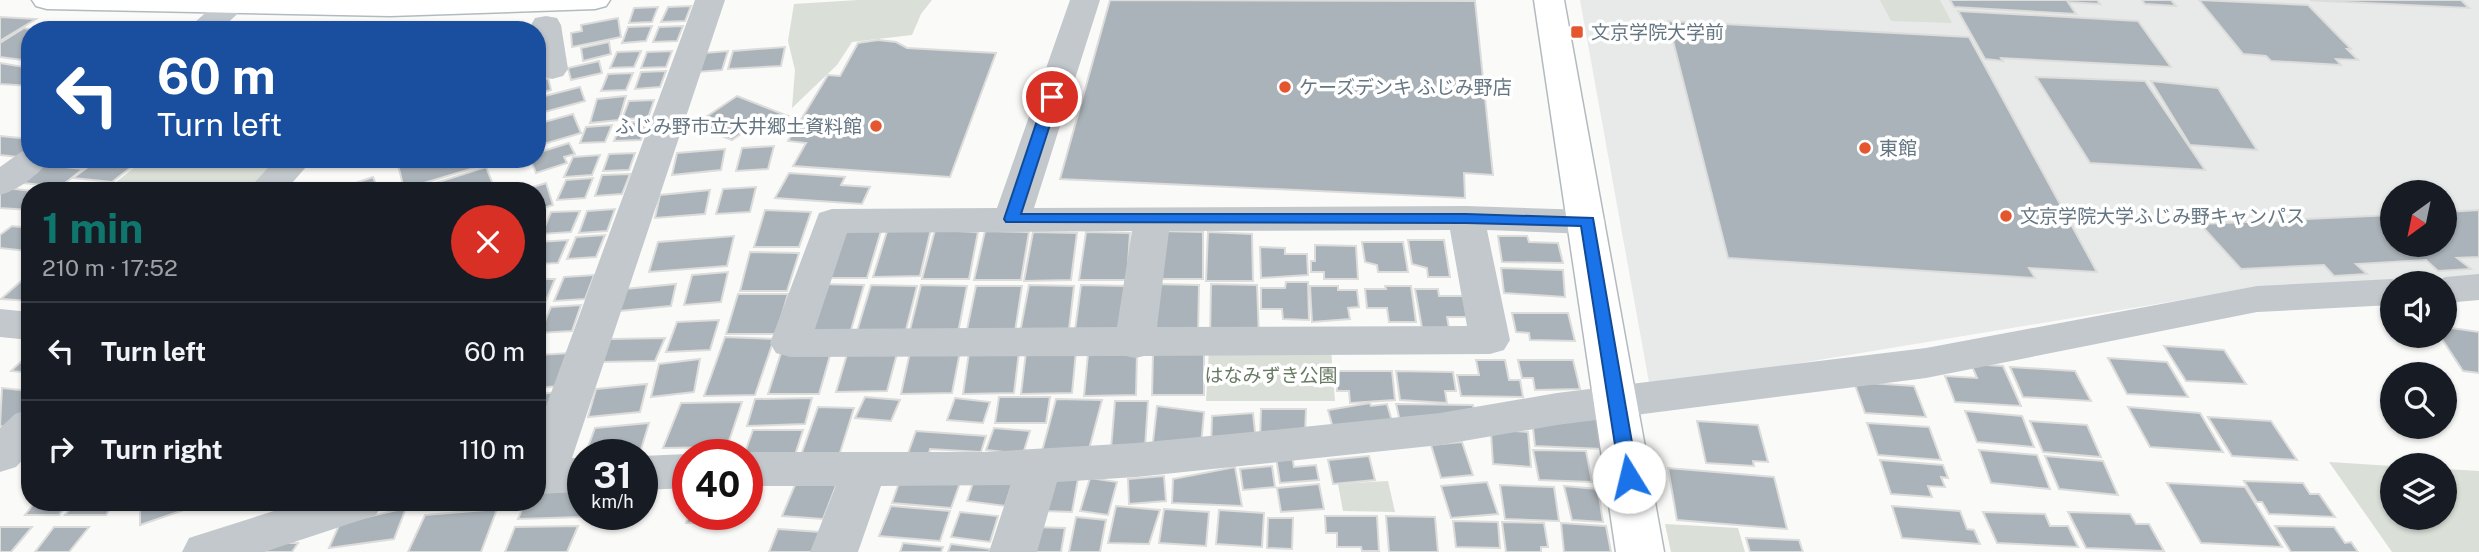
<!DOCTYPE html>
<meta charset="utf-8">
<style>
body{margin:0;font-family:"Public Sans","Noto Sans JP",sans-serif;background:#20242c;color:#f1f3f6;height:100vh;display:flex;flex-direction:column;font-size:26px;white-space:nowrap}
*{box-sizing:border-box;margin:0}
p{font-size:23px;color:#9ea1a6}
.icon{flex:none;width:38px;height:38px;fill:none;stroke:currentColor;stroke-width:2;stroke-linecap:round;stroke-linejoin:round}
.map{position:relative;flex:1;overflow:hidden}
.side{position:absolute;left:21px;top:182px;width:525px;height:329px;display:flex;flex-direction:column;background:#171b24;border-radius:28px;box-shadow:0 2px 5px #0004}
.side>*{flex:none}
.guide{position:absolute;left:21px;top:21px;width:525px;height:147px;border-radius:28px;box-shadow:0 2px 5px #0004;background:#1a4fa0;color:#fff;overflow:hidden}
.needle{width:46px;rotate:213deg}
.fabs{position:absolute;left:2380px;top:180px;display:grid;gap:14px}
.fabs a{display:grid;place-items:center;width:77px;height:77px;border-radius:50%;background:#171b24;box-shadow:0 2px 5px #0004;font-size:35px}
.speed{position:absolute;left:567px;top:439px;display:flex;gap:14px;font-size:35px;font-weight:700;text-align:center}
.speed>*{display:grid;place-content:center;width:91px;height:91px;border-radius:50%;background:#171b24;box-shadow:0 2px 5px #0004;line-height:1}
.speed small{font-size:18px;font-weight:400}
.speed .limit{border:10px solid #d22;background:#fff;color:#111}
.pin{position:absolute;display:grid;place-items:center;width:60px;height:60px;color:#fff;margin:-30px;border:4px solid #fff;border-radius:50%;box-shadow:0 2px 7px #0007}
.me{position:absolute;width:77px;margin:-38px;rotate:351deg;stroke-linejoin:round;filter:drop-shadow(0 0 5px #0008)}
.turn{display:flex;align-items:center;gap:24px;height:147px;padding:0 21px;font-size:32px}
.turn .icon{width:91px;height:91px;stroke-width:2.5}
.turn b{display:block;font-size:49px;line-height:60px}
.round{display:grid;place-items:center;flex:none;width:74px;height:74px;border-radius:37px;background:#20242c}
.head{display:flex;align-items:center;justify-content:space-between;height:119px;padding:0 21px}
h1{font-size:42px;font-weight:700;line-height:52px;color:#0f766e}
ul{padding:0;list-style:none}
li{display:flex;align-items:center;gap:21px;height:98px;padding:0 21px;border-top:2px solid #363941}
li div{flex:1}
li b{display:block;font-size:26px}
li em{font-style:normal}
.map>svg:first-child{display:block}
</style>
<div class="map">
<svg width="2479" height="552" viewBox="0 0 2479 552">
<rect width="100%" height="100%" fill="#fafaf8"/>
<path fill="#e8e9e9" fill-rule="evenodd" d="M1580,0h899v275l-238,15 -591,98zM2392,192h53v53h-53z"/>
<path fill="#dadfd7" d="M858,0h74l-11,14 -9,21 -60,7 -15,23 -45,43 3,-38 -7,-29 6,-37z
M1880,0h60l12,23 -61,-2z
M144,159h152l-31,32h-99l3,-5 -54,-3z
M1331,349l4,52h-129l3,-51z
M2329,462l63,4v52h53v-49l34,2v81h-87z
M1388,481l7,31 -52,-1 -5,-27z
M1665,524l73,4 7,24h-74z"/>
<path fill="#aab3b9" stroke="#dcdcda" stroke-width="2" d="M1110,0l365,1 18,174 -29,-2 1,25 -405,-19z
M1950,0h147l3,4 -32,-2 8,12 -122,-7z
M2142,0h29l5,6 -31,-2z
M2199,0l109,5 43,44h-4l11,11 -22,-1 5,6 -70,-4 -5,-5 -23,-2z
M2310,0h151l8,8 -145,-7z
M691,6l-6,15 -24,1 7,-15z
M658,7l-6,15 -23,1 5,-15z
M1958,11l180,10 33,46 -170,-9 2,3 -18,-2z
M0,17l36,2 -36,22z
M618,18l3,19 -49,10 -1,-14 11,-2 -1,-6z
M1668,21l301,16 128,235 -68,-4 6,10 -307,-20z
M486,23l21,1 -5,6h-22z
M222,24l41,4 -49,2z
M453,24h28l-4,6h-28z
M422,25h26l-4,5h-25z
M652,26l-6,15 -24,2 6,-16z
M683,26l-6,15 -24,1 6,-15z
M24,28l10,2h-4v31l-30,-4v-14z
M878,40l18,2 11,6 89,5 -46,124 -157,-11 13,-23 -18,-2 40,-66 12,1 18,-33z
M609,42l2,12 -28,7 -2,-13z
M785,47l-4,19 -53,3 5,-18z
M641,51l-7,16 -24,1 7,-16z
M672,51l-6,16 -25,1 6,-16z
M728,51l-6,19 -25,2 7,-19z
M599,61l3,12 -31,7 -3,-12z
M0,63l30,5v18l-30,-2z
M666,71l-6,16 -25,2 6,-17z
M633,73l-7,17 -25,1 7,-17z
M2036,77l109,4 60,89 -115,-7z
M548,78l3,12 -14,4v-13z
M2151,81l67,7 39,62 -67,-5z
M580,87l5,14 -48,13v-16z
M626,96l-7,24 -29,3 7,-24z
M737,96l51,20 -26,18 -14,-5 -16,11 -38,-15z
M654,100l-6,18 -26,1 7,-18z
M573,114l8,19 -44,13v-22z
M647,121l-6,19 -27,1 7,-18z
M612,125l-7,17 -25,1 6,-16z
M0,136l30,3v9l-12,9 -18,-2z
M569,143l6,11 -11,3 3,6 -31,10 -6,-14h7v-6z
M774,146l-6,23 -32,2 6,-23z
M725,149l-4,21 -49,5 5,-22z
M635,153l-6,17 -26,1 6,-17z
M600,155l-8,20 -28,2 9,-20z
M317,159h41l-3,5 -41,-2z
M418,159h64l2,6 -80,24 -6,-24z
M96,161l38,4 -22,17 -39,-4z
M37,164l46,5 -23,18 -46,-5z
M486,167l8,20 -12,4h-72z
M789,173l56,4 -4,8 29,2 -8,17 -87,-6z
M630,174l-8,20 -27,2 7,-21z
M373,177l6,14h-34l-1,-4z
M593,178l-8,20 -28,2 9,-20z
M546,183l7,22 -16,5v-19h-17z
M285,186l53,1 -3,4h-55z
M756,187l-6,25 -34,2 7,-25z
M6,188l27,3h-3v19l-30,-2v-16z
M710,190l-5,24 -50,4 5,-23z
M615,209l-8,22 -28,2 8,-22z
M765,210l46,2 -12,35h-45z
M2479,210v47l-22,1 14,11 -33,2 -12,-11 -70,4 11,10 -33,2 -10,-11 -83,4 -41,-45 192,-9v30h53v-33z
M580,211l-9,21 -29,2 9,-22z
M12,226l18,2 -3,23 -27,-3v-13z
M888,228l43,1 -11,47 -47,1z
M837,229l44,2 -14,47h-46z
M935,230l43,2 -9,47h-47z
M985,231l44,1 -8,48h-47z
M1160,231l43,1v47h-47z
M1033,232l44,1 -6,47 -47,1z
M1086,232l44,1 -3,47h-48z
M1208,232l44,2 1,47h-47z
M605,235l-9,22 -29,2 9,-22z
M734,236l-7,30 -78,6 9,-30z
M1498,236h29l2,6 29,1 5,20 -61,-1z
M568,240l-10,23 -21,1 2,-22z
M1408,240h36l6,37h-22l-1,-9 -15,-4z
M1362,242h41l5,30h-30l-1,-7 -12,-3z
M1315,245l41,1 2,33h-34v-7h-13v-11h4z
M1260,247l25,1v6h22l1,21 -47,3z
M750,252l49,1 -12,38h-47z
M1501,268l62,2 2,27 -61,-4z
M728,272l-7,30 -37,3 8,-30z
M29,274l1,27 -29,-2z
M594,275l-9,24 -31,2 10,-24z
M537,279h18l-10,24h-8z
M1286,282h22l1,38 -26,-1 -1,-10h-21v-21h24z
M676,284l-5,22 -52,5 6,-22z
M818,284l46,1 -15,52h-48z
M1153,284l46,1 -1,52h-49z
M1211,284l46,1 2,52h-49z
M871,285l46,1 -13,52h-49z
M921,285l46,1 -10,52h-49z
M1029,285l45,1 -6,52h-49z
M1081,285l46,1 -4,52h-49z
M976,286h46l-8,52 -49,1z
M1310,286h28v4h19l2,17 -11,1 2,11 -38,3z
M1385,286h26l5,36h-27l-2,-14h-20l-2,-19h21z
M1415,289h23l1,7h24l4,21h-20l2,11h-27z
M738,294h50l-12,40h-50z
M581,305l-9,26 -32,2 11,-26z
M1512,313h56l7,28 -45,-1 -1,-7 -13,-1z
M719,320l-9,30 -44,2 11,-30z
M2445,327l34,5v41l-16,-2 -23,-35h5z
M725,337l49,2 -19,56 -51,1z
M665,338l-10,23 -56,1 11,-23z
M2164,346l60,4 22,34 -60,-3z
M898,350l-11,41 -51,1 12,-41z
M831,352l-12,42h-51l13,-41z
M910,352h50l-8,41 -51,1z
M969,352h50l-5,41 -51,1z
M1026,352h50l-4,41 -51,1z
M30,353v20l-19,-2z
M571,353l-12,33 -22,2v-33z
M1137,353l-1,42 -52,1 4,-42z
M1153,353h51v42h-52z
M2108,358l59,4 21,35 -61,-3z
M700,359l-6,33 -43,5 8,-33z
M1476,360h29l4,20h11l3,17 -62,-1 -4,-21h22z
M1518,360h55l7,29 -45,1 -2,-12h-11z
M1971,364l32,2 18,40 -66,-4 -10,-26 32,2z
M2010,367l65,4 16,30 -68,-4z
M1336,371h56l3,29 -45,3 -1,-12h-12z
M1396,371l57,1 3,19h-11l2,12 -47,-3z
M1854,382l60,4 12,31 -61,-4z
M647,384l-7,28 -52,5 8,-28z
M2,388l28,3v15l-23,21 -7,-1z
M562,392l-10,29 -15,1v-28z
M865,397l35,3 -9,21 -36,-3z
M999,397h51l-4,26h-51z
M812,398l-7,26 -58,2 8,-27z
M955,398l35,4 -7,21 -36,-3z
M1056,399l46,1 -14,53 -47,2z
M1115,401h33l-3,47h-34z
M742,402l-15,45 -64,1 18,-45z
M1370,403l1,3 16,-2 5,17 -59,7 -5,-18z
M1396,404l77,1 1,6 -74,10z
M1157,406l47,6 -3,34 -49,4z
M818,407l36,1 -16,51 -38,-1z
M2128,407l72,6 23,39 -73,-5z
M1261,409h45l-1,25 -45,6z
M1965,411l57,5 12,31 -57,-5z
M1253,413l3,28 -45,5 1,-30z
M2208,417l63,4 26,39 -65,-4z
M1532,419h64l7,30 -68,-3z
M1697,421l61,4 10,37 -15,-1 1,5 -48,-3z
M2030,421l57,4 14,32 -58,-5z
M649,423l-9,30 -55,2 10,-27z
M1867,423l62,4 12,33 -63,-5z
M994,428l36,3 -7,23 -37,-4z
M753,430h50l-8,25h-51z
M1498,430l30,2 3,35 -38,-3 -2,-31z
M916,431l70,5 -5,16 -51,-3 -2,8 -21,-1z
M1462,442l11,33 -32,3 -10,-33z
M1533,450l53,1 6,31 -53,-2z
M1979,450l58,5 13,34 -59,-6z
M1292,456l2,11 22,-2 3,15 -39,3 -4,-26z
M1369,456l6,24 -42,4 -5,-24z
M2045,456l58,5 15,34 -59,-6z
M1880,460l63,5 5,13 -7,-1 4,10 -17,-1 4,11 -41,-3z
M1272,466l3,21 -32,3 -3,-21z
M1235,467l7,39 -70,-3 1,-24z
M1668,468l106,9 13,52 -110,-9z
M1164,476l2,25 -37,3 -1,-25z
M975,477l38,4 -8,25 -38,-5z
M1050,478l28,1 -6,33 -29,-1z
M1090,478l27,4 -9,33 -28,-4z
M797,480l40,3 -14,36 -41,-3z
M900,480l60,3 -9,25 -59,-5z
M2244,481l59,2 7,11h9l16,23 -66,-3 -7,-12h-5z
M1487,482l11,32 -47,4 -10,-32z
M2167,483l78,4 37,60 -81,-4z
M1319,484l5,25 -43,3 -4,-24z
M1500,485l54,2 5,34 -54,-2z
M1564,486l34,3 5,33 -31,-2z
M583,488l-3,29 -62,2 7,-17h12v-13z
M35,502h34l-10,13h-34z
M75,502h40l-9,13h-41z
M155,502h52l-67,23v-18z
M891,506l59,5 -10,30 -61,-5z
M1116,506l44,4 -11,34 -41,-1z
M1892,506l68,5 7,18 7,1 6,14 -78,-6z
M406,508l-12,31 -65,9 11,-25z
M497,509l-16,43h-73l17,-37z
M1164,509l45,3 -3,34 -47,-3z
M1219,510l45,3 -2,34 -46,-3z
M960,512l38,4 -8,26 -39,-5z
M1983,512l62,2 5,12h18l10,21 -81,-4z
M2068,512l62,2 6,10h13l15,27 -78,-3z
M689,514h52l-3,9h-52z
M1325,516h52l2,35h-17l-1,-4h-24v-14h-11z
M1386,516l49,1 3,35h-49z
M1076,517l30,3 -6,32h-31z
M1268,518h25l-1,31 -25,-1z
M1453,521l45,1 2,26 -44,-1z
M1502,522l42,1 4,24h-7v5h-35z
M1561,523l45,3 5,26h-47z
M578,526l-11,26h-62l10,-25z
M2275,526l59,1 11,16 6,-1 7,10h-67z
M0,527h32l-21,25h-11z
M54,527h35l-20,25h-34z
M1036,527l29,1 -4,24h-29z
M778,529l42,3 -8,20h-43z
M1746,538l53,2 4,12h-53z
M258,543h40l-6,9h-39z
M903,543l40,4 -2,5h-41z
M951,544l39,5 -1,3h-41z"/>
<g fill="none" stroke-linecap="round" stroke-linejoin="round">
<defs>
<path id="secondary" d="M32,0h578l-4,6 -11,3 -205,7 -343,-7 -11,-3z
M1534,0h30l100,552h-48z"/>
</defs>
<use href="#secondary" stroke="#b3babf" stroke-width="3"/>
<path fill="#c3c8cc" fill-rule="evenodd" d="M220,0h22l4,6 -26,24h-34z
M695,0h30l-153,458h11v34l-46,2v-63z
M1070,0h30l-66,208 432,-2 122,4 13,4 5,8 -5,8 -13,4 -101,-4 23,110 -6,10 -14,4 -346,2 -9,2 -9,-2 -336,1 -14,-4 -6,-10 49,-130 13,-4 165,-1zM1450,230l17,96 -310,1 12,-96zM1132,231l-15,96 -302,2 32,-96z
M546,16l11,2 4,7 7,44 -5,7 -11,3 -11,-3 -4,-5v-41h-6v-5l4,-7z
M30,149v10h20c-11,16 -32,31 -50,36v-28l21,-15z
M276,159h37l-28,32h-38z
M2479,274v26l-34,3v-19h-15l15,-7z
M2392,279l14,5h-14v21l-135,7 -331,66 -369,47 -117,20 -304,32 -79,5 -20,70h-48l22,-67 -130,1 -23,66h-48l26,-66h-89v-31h-10l10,-3h237l152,-9 137,-13 167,-17 117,-20 369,-45 331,-62z
M0,309l30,3v28l-30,-3z
M30,409v43l-14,15 -16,5v-44l15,-14z
M688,454l4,1h-4v33l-46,2v-34z
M302,502h81l-7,13 -112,37h-82l7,-14z"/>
<use href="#secondary" fill="#fff" fill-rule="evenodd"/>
</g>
<path fill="#1a73e8" stroke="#114b97" stroke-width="2" d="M1052,93l7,4 -38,117h445l127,4 45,259 -3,5 -6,2 -7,-2 -2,-5 -39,-251 -115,-3 -460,-1 -2,-3 41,-122z"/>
<g fill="#e4572e" stroke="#fff" stroke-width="2.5">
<rect x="1570" y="25" width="14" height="14" rx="3.5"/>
<circle cx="1285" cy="87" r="7"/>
<circle cx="876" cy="126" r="7"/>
<circle cx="1865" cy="148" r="7"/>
<circle cx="2006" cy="216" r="7"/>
</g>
<g text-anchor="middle" stroke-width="7" stroke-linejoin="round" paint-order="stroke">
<g font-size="19" fill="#657683" stroke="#fff" text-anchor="start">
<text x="1591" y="39">文京学院大学前</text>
<text x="1299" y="94">ケーズデンキ ふじみ野店</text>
<text x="862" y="133" text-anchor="end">ふじみ野市立大井郷土資料館</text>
<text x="1879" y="155">東館</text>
<text x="2020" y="223">文京学院大学ふじみ野キャンパス</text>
</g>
<g font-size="19" fill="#687a64" stroke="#fff">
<text x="1271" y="382">はなみずき公園</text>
</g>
</g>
</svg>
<div class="fabs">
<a><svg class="needle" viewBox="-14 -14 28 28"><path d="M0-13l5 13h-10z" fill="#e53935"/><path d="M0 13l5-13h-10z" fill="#9ea1a6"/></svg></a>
<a><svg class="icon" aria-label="sound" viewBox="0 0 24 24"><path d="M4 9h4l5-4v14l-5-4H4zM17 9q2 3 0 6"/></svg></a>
<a><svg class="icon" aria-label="search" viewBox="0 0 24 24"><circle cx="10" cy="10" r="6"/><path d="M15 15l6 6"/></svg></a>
<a><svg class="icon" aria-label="layers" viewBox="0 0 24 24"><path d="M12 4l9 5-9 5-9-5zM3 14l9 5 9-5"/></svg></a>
</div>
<div class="speed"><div>31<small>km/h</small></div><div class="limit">40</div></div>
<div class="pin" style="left:1052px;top:97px;background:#d93025"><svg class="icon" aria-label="arrive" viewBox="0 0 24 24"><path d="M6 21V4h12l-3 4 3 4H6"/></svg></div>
<svg class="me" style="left:1629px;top:477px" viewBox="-20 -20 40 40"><circle r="19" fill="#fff"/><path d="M0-13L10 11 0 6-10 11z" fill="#1a73e8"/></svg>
<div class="guide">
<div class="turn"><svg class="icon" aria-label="left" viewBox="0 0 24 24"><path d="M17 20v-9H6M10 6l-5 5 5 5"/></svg><div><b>60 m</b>Turn left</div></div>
</div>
<section class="side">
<div class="head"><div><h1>1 min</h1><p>210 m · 17:52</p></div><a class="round" style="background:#d93025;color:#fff"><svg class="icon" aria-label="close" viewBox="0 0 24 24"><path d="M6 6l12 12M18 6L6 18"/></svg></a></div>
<ul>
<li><svg class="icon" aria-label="left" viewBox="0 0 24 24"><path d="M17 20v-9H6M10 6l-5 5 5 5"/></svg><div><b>Turn left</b></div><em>60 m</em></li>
<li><svg class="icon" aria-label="right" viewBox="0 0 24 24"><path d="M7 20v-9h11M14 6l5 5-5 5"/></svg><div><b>Turn right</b></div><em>110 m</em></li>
</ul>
</section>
</div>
